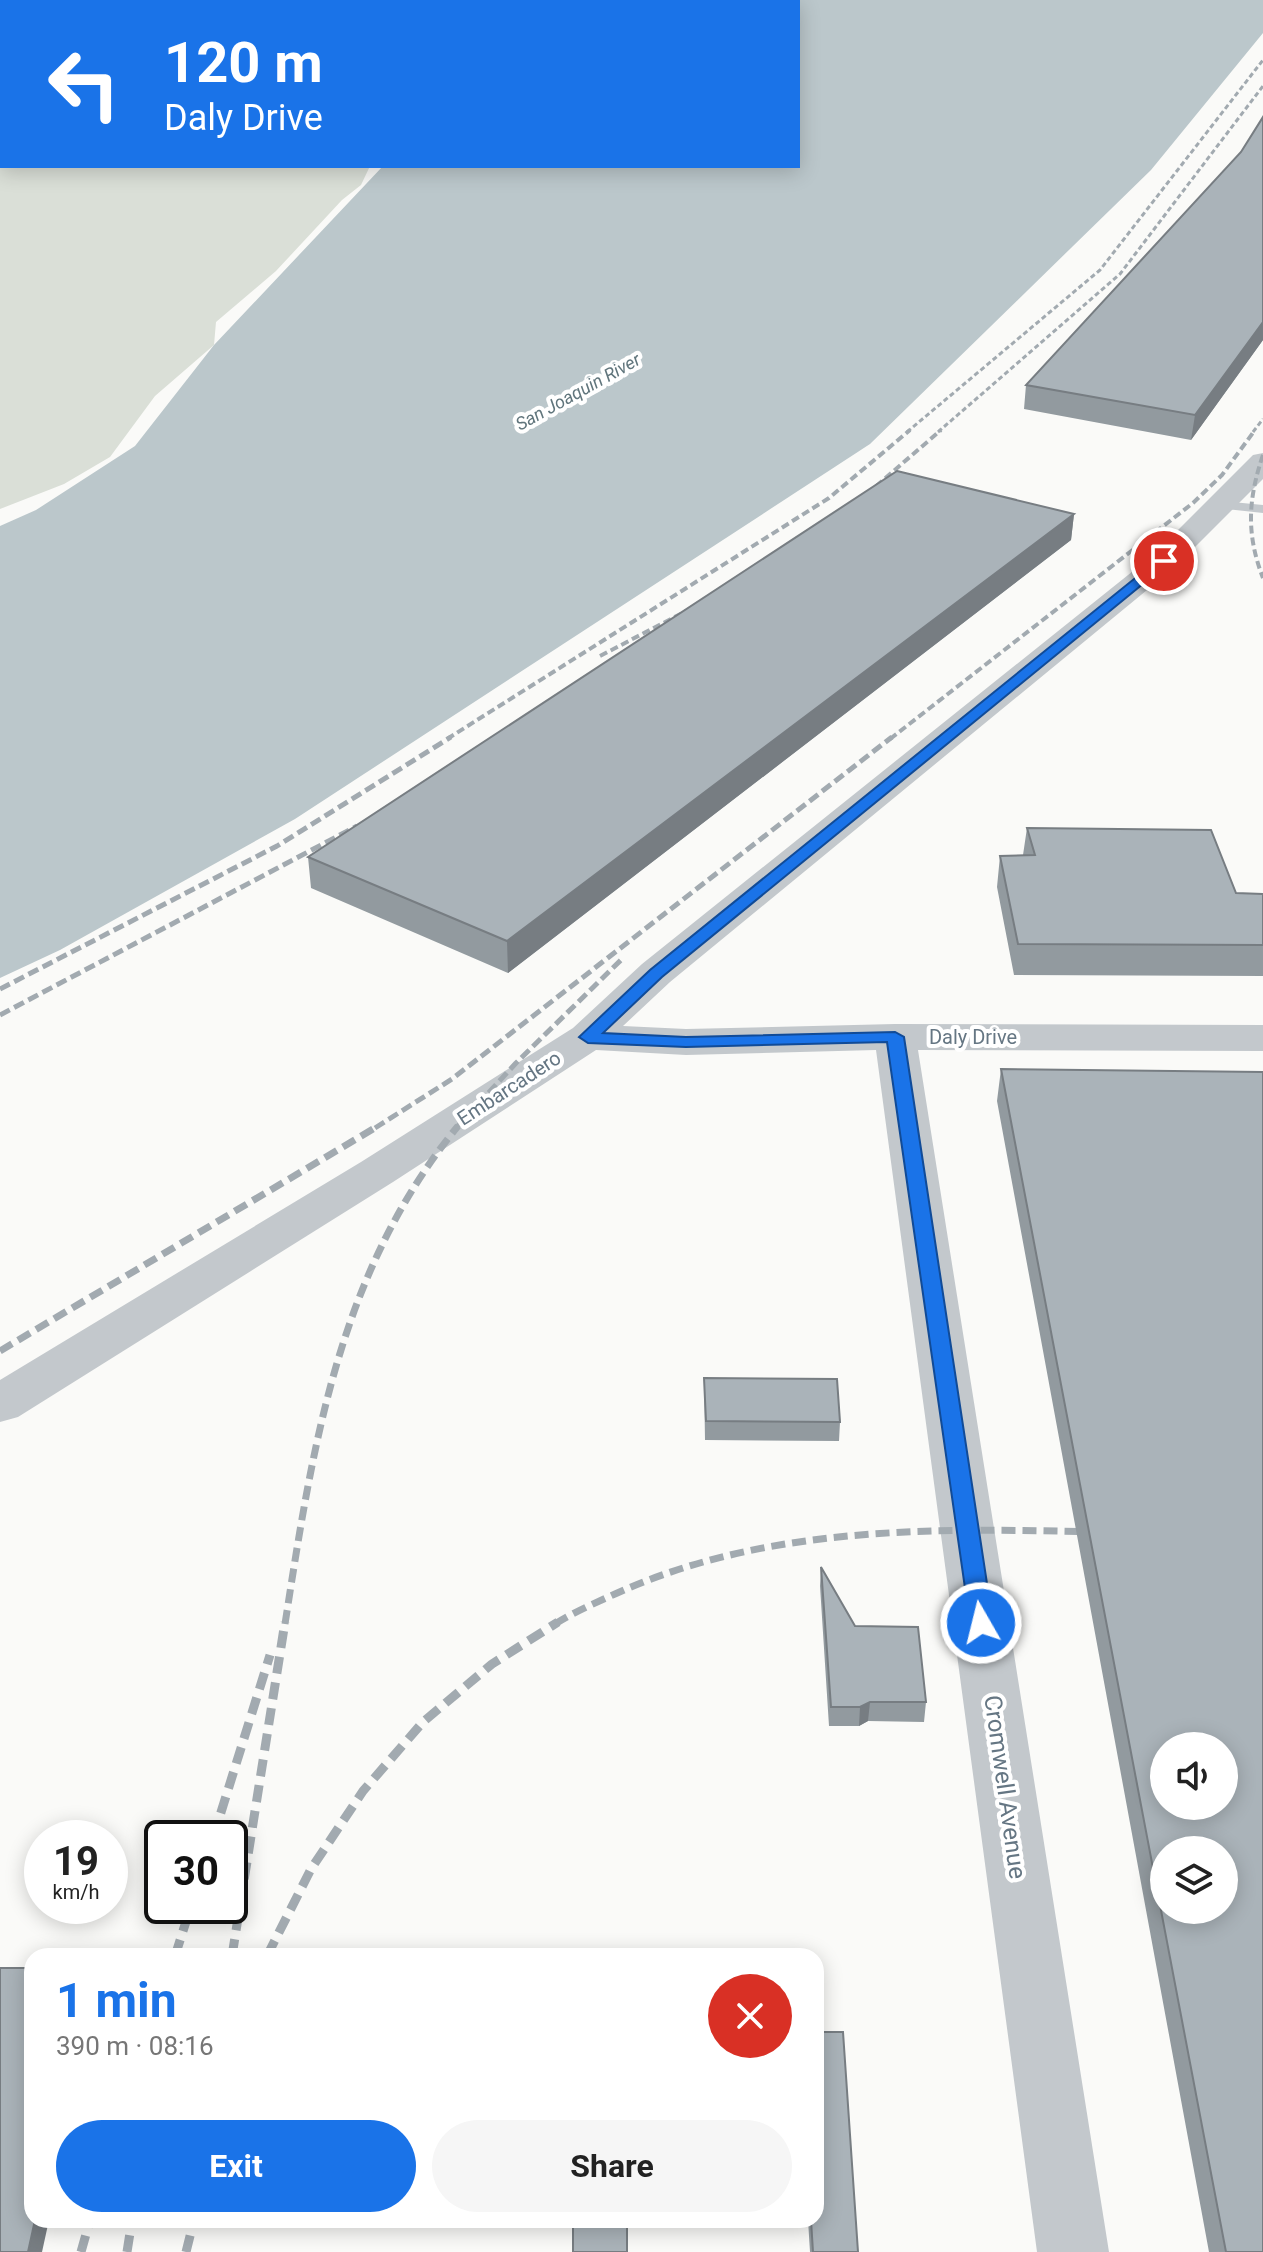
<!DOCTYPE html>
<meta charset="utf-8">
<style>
body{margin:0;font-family:Roboto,sans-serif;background:#f6f6f6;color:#222;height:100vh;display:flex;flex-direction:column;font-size:30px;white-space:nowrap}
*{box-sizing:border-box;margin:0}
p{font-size:26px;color:#767676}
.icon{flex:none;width:44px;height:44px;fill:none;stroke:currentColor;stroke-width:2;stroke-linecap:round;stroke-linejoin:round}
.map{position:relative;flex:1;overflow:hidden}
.drawer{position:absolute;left:24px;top:1948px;width:800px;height:280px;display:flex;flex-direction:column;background:#fff;border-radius:24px;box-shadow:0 4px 20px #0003}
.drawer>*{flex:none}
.guide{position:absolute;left:0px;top:0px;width:800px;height:168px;box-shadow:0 4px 20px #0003;background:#1a73e8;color:#fff;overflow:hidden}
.buttons{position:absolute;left:1150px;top:1732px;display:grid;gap:16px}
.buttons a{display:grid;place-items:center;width:88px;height:88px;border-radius:50%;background:#fff;box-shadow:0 4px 20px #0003;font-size:40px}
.speed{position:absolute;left:24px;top:1820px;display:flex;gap:16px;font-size:40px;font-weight:700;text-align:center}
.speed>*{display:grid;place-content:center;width:104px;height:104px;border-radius:50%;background:#fff;box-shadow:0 4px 20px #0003;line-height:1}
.speed small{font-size:20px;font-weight:400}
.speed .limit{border:4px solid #111;border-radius:12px;background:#fff;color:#111}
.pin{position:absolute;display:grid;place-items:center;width:68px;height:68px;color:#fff;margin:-34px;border:4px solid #fff;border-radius:50%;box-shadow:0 2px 8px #0007}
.me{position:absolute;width:88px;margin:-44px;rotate:352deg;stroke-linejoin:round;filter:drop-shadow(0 0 6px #0008)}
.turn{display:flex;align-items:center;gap:28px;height:168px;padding:0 32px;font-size:36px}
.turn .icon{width:104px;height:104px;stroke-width:2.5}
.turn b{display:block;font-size:56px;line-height:68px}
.round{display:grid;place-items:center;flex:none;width:84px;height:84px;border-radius:42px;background:#f6f6f6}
.head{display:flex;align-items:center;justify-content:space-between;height:136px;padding:0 32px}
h1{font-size:48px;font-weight:700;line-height:60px;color:#1a73e8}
.button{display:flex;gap:16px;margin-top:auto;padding:16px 32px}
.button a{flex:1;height:92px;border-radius:48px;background:#1a73e8;color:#fff;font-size:32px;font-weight:700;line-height:92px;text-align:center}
.button a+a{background:#f6f6f6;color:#222}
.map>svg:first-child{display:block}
</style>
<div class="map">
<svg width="1263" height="2252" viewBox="0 0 1263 2252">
<rect width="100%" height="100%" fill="#fafaf8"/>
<path fill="#dadfd7" d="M0,0l469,2h-467v164h368l-9,19 -19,15 -66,71 -60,51 -2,23 -59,51 -45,61 -46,27 -64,25z"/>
<path fill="#bbc7cb" d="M483,0h780v33l-112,137 -281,274 -575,375 -235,131 -60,28v-452l36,-16 99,-64 79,-101 169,-179h415v-164z"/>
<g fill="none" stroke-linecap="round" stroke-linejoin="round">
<path stroke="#bbbfc2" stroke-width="2" stroke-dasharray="2 2" stroke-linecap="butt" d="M431,0l5,2"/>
<path fill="#c3c8cc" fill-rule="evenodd" d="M1222,501l41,4v8l-46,-5v-6z"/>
<path fill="#c3c8cc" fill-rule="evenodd" d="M1263,453v26l-88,88 -505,415 -47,44 63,3 209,-5 368,1v26l-345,-1 191,1202h-72l-161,-1202 -190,5 -90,-5 -203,132 -375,235 -18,5v-42l361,-218 212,-134 69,-64 511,-409 100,-100z"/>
<path stroke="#a2aab0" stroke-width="3" stroke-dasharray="5 3" stroke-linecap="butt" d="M907,432l193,-162 163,-210
M938,432l182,-158 143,-188
M1253,432l10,-13"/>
<path stroke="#a2aab0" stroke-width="4" stroke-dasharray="8 4" stroke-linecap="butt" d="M1263,455c-15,44 -17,79 0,123
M867,494l74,-64
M600,656l92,-48
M447,739l382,-241 81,-68
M890,739l303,-236 29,-28 33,-45"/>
<path stroke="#a2aab0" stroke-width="5" stroke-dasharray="11 5" stroke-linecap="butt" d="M0,989l277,-143 174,-109
M0,1015l357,-189
M375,1128l77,-49 440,-342
M456,1128l60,-65 108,-106"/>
<path stroke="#a2aab0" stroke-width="7" stroke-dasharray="14 7" stroke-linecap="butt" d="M0,1351l378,-225
M285,1624c28,-180 54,-353 173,-498
M555,1624c19,-12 40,-21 60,-30 152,-69 320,-66 484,-62"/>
<path stroke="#a2aab0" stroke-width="9" stroke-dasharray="17 9" stroke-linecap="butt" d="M213,1838l57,-183
M175,1956l16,-50
M232,1956l53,-334
M267,1956l44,-87 52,-78 60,-69 69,-58 66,-42
M81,2252l9,-32
M127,2252l5,-32
M186,2252l8,-32"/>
</g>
<path fill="#929a9f" d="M1263,117v223l-72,100 -167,-31 2,-24 215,-233z
M1074,514l-3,26 -563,433 -197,-85 -3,-31z
M1027,828l209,65 27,1v82l-249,-1 -17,-88 3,-31 23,-1z
M1001,1069l262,1183h-54l-212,-1151z
M704,1378l136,44 -1,19 -134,-1z
M821,1567l34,59 71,76 -2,20 -56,-1 -9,5h-30l-9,-140z
M808,2220h8l42,32h-48z"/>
<path fill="#777d82" d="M1263,322v18l-72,100 4,-25z
M1074,514l-3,26 -563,433 -1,-32z
M870,1702l-2,19 -9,5 1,-19z
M35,2220h14l-7,32h-14z"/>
<path fill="#aab3b9" stroke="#777d82" stroke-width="2" fill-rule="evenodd" d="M1263,117v205l-68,93 -169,-30 215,-233z
M897,471l177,43 -567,427 -199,-84z
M1027,828l184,2 25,63 27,1v51l-245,-1 -18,-88 35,-1z
M1001,1069l262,3v1180h-37zM1164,1746h60v60h-60zM1164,1850h60v60h-60z
M704,1378l133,1 3,43 -134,-1z
M821,1567l34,59 63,1 8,75h-56l-10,5h-29z
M0,1968h32v252h3l-7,32h-28z
M816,2032h27l15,220h-45l-2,-32h5z
M573,2220h54v32h-54z"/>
<path fill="#1a73e8" stroke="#114b97" stroke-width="2" d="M1160,558l11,3 -509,416 -59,56 83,4 209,-5 9,5 89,586 -4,7 -8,2 -8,-2 -3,-7 -83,-581 -201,5 -98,-4 -9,-6 71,-67z"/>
<g text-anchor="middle" stroke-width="8" stroke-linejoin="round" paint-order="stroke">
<g font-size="18" font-style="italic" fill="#60757c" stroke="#fff">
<text transform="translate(578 392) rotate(-29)" y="6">San Joaquin River</text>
</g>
<g font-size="20" fill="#657683" stroke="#fff">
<text x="973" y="1044">Daly Drive</text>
<text transform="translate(509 1088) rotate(-33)" y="7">Embarcadero</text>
</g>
<g font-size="24" fill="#657683" stroke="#fff">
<text transform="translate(1005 1787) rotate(82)" y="8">Cromwell Avenue</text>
</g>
</g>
</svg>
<div class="buttons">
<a><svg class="icon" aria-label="sound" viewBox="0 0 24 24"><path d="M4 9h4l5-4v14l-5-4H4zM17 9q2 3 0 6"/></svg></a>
<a><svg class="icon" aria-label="layers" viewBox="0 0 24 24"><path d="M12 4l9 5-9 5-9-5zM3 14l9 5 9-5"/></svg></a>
</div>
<div class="speed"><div>19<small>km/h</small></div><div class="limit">30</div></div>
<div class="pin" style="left:1164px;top:561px;background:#d93025"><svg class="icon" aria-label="arrive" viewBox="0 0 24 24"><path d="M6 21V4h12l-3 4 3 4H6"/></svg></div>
<svg class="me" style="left:981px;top:1623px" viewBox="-20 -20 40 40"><circle r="17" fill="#1a73e8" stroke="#fff" stroke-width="3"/><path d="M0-11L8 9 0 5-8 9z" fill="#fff"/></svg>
<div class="guide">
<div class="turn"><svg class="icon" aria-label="left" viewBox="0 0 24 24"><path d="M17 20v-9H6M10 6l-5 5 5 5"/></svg><div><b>120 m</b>Daly Drive</div></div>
</div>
<section class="drawer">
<div class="head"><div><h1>1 min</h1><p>390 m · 08:16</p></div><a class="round" style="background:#d93025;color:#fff"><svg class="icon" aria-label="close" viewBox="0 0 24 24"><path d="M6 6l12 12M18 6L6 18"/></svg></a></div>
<div class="button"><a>Exit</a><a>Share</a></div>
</section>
</div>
